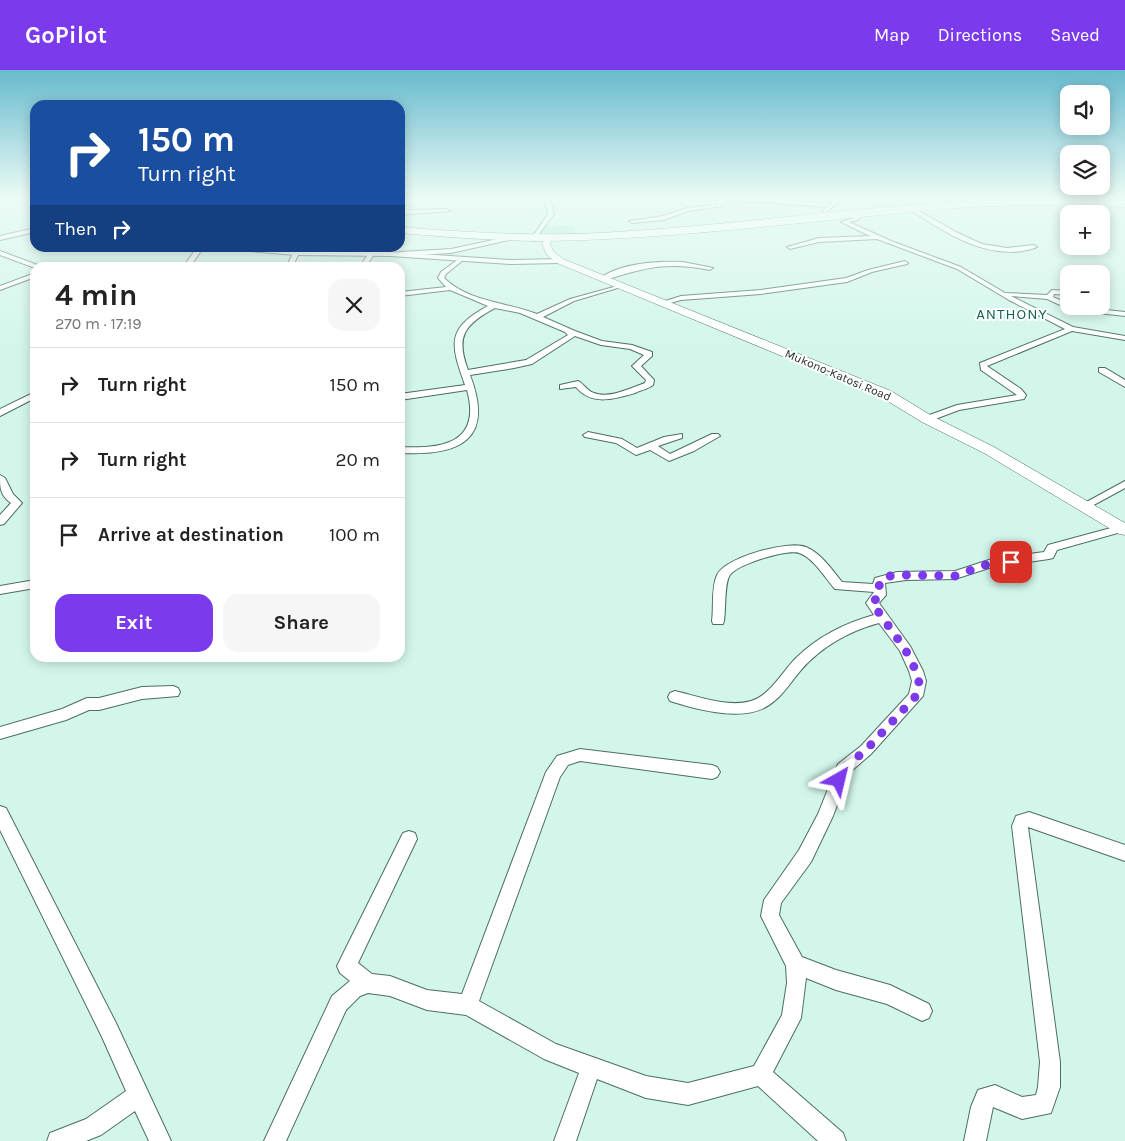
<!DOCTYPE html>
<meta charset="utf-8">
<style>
body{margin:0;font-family:Karla,sans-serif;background:#f6f6f6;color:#222;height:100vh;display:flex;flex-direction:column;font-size:19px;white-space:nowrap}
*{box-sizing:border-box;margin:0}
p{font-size:16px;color:#767676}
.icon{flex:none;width:28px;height:28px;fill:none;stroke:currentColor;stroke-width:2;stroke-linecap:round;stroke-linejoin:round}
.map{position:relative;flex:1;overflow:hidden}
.sheet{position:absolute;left:30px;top:192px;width:375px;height:400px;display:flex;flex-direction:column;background:#fff;border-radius:15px;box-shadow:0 2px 12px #0003}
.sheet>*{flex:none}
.top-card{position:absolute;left:30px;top:30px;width:375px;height:152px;border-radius:15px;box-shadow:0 2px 12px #0003;background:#1a4fa0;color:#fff;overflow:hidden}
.controls{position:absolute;left:1060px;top:15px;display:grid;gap:10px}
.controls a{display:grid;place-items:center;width:50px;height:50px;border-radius:10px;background:#fff;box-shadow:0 2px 12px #0003;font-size:25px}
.pin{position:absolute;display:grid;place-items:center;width:42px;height:42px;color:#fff;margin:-21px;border-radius:10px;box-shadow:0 2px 8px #0006}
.me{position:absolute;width:55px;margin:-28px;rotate:37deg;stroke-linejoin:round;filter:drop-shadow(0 0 4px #0008)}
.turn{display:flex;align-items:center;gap:18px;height:105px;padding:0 25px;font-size:22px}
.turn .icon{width:65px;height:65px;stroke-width:2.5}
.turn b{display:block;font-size:35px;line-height:42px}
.then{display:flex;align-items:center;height:48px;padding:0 25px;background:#0003;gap:10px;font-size:19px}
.round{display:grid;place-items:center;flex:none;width:52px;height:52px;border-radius:15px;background:#f6f6f6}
.overview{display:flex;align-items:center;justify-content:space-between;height:85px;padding:0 25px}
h1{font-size:30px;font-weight:700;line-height:38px}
.action{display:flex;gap:10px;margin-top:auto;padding:10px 25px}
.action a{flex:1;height:58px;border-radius:15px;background:#7c3aed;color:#fff;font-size:20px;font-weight:700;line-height:58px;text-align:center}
.action a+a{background:#f6f6f6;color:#222}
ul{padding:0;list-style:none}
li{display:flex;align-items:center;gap:15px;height:75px;padding:0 25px;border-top:1px solid #e0e0e0}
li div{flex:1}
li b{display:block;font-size:19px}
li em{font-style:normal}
header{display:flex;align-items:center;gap:30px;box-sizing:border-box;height:70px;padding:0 25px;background:#7c3aed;color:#fff}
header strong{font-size:24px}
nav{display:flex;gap:28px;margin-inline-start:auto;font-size:18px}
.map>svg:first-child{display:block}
</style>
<header>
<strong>GoPilot</strong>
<nav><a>Map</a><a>Directions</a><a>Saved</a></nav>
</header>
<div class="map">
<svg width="1125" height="1071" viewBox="0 0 1125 1071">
<rect width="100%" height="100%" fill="#d3f6eb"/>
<path fill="#a3ead5" d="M574,155v9l-39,-1 6,-6z"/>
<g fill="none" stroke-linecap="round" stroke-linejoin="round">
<defs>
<path id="minor" d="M404,127h6l-1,13 38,-1 3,2 -50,4v-4h3z
M446,127h6v3l-5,1z
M544,127h5l5,17 -20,27 -3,-2 17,-25z
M715,127h48l67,7 9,-7h6l-20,16 -3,-2 5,-4 -63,-5 -41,-1 -1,5 -34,5 -24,9 -32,3 -3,-2 34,-5 24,-8 31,-4z
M912,137l46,26 24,11 25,4 27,-3 3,2c-4,2 -10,3 -15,4 -41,6 -79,-20 -112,-41z
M858,143l5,1 -5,6 -9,2 42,19 70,26 44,26 42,2 5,-5 17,1v4l-15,-1 -1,3 16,7v2l56,6v4l-54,-6 -24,-11 -36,-3 62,31 52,9v4l-53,-9 -85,35 34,23 5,6 -2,4 -65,11 -29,11h-6v-4l33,-12 60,-10 -36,-25 -1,-7 85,-34 -56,-29 -52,-31 -80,-30 -58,3 -29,7 -3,-2 32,-9 51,-2 -29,-14 13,-4z
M35,158v4l-35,8v-4z
M511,166l2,3 -62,14 -51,3 -3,-2 3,-2 51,-3z
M197,178h6l-14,20h-7z
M0,181l43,16 1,1h-9l-35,-13z
M296,181l3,2 -7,15h-6l7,-15z
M369,183l5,1 -9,14h-6z
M460,188l2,3 -16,13 -2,4c25,24 62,24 93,36l33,-15 51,-14v2l-47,14 -31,16 32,14 27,10 30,4 20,7v4l-11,10 13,14 -1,5c-5,4 -12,5 -18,8 -20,6 -44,13 -59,-6l-16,2v-4l18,-4c6,3 9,10 16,12 16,6 36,-5 51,-10l1,-3 -14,-14 12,-11 -14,-6 -29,-4 -26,-9 -43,28 -18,4 -44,7c25,65 -10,81 -70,78v-6c41,2 82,-3 67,-57l-67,10v-6l65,-9c-14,-40 -20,-56 23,-79l-38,-16 -50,6v-4l46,-5 -8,-9 3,-6zM495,238l25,5 45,19 3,3 -42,25 -58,10c-13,-34 -3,-46 27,-62z
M905,191l3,2 -1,1 -35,8 -25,10 -86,12 -80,6 -18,5 -4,-2 22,-7 80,-6 85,-12 22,-8z
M683,192l30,6 -3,2c-45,-9 -66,-2 -108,11l-3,-2c21,-16 58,-18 84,-17z
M35,203v4l-35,13v-4z
M1099,298h6l20,12v7l-26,-15z
M35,322v6l-35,18v-7z
M588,362l34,7 15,9 27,-11 18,-3v4l-24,8 12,8 42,-20h6l2,2 -26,15 -25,10 -19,-11 -14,5 -20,-12 -31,-6 -2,-2z
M0,405l5,3 8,16 9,9 -18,21 -4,1v-10l11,-12c-11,-8 -11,-15 -11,-28z
M1125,411v7l-35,19h-8l-1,-2z
M1122,455h3v6l-68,19 -4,8 -4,1 -57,8 -37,12 -49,1 -21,3 1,12 -7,8 31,43 13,25 3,10 -3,15 -52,58 -22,19 -16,43 -22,46 -30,41 -2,12 23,42 34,13 54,15 39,19 3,7 -3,7 -7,3 -35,-17 -51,-14 -30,-12 -5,40 -28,54 70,61 3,8h-28l-60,-55 -70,19 -42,-7 -49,-19 -21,62h-22l25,-68 -35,-14 -78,-44 -39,-5 -37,-14 -22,-3 -8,3 -14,14 -60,131h-22l68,-145 18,-15 -10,-8 -3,-7 66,-133 6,-2 6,2 2,6 -59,124 14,11 18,2 37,14 35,4 84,-222 11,-16 23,-7 132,16 5,2 3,5 -3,5 -5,2 -132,-18 -12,4 -8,12 -81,224 77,43 90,32 42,7 66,-17 28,-51 5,-32 -1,-17 -25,-50 3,-16 35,-50 19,-36 20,-50 23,-18 48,-52 3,-13 -3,-10 -9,-20 -21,-28c-29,8 -57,23 -78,47 -11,13 -21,30 -37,38 -25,13 -69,1 -94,-7l-2,-4 2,-4 5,-2c22,5 53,17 76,10 20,-6 32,-31 46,-44 22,-21 48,-34 77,-42l-8,-12 8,-11 -39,-3c-10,-11 -21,-31 -36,-36 -12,-4 -61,11 -69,22 -6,8 -4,35 -6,46l-1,3h-10l-1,-3c2,-14 -1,-33 5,-46 8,-18 72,-35 89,-28 16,7 26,23 36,35l31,2 2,-6 22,-6 58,-1 37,-12 52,-7 4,-7z
M35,510v8l-35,6v-8z
M173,616l5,2 2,4 -2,4 -36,3 -43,11h-10l-23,10 -66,19v-12l62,-18 25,-11h12l43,-11z
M0,736l6,2 110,215 55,118h-22l-14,-30 -34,24 -15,6h-39l3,-8 36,-14 40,-28 -24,-54 -102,-207z
M1029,742l96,33v16l-97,-34 32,235v25l-9,26 -29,6 -29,-12 -7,34h-22l7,-34 7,-17 17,-5 27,12 14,-2 2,-8 2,-25 -28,-236 4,-10z"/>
<path id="tertiary" d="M233,178l157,4 121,8 49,-1 4,2 -4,2 -49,1 -121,-8 -94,-1 -59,-5z"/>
<path id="secondary" d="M548,166l4,3 -2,5 4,8 9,7 328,132 41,25 62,31 131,76v12l-6,-1 -135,-81 -62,-31 -41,-25 -324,-134 -10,-8 -5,-11 3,-7z"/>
<path id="trunk" d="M1028,130l97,1v6l-97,-2 -58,2c-142,11 -284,32 -426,34 -48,0 -96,-4 -144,-8v-6c72,6 144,10 216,5 137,-8 274,-31 412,-32z"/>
</defs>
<use href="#minor" stroke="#4d6d63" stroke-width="2"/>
<use href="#tertiary" stroke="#4d6d63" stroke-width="2"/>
<use href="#secondary" stroke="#4d6d63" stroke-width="1"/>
<use href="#trunk" stroke="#4d6d63" stroke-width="1"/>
<use href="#minor" fill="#fff" fill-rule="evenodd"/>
<use href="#tertiary" fill="#fff" fill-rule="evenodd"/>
<use href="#secondary" fill="#fff" fill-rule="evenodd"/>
<use href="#trunk" fill="#fff" fill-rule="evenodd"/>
</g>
<linearGradient id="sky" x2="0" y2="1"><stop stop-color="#67bace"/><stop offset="0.46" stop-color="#ebfbf6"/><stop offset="1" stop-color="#ebfbf6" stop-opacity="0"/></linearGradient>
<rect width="1125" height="277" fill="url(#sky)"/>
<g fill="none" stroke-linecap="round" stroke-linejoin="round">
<path stroke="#7c3aed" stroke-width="9" stroke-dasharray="0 16.2" d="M839,710l4,-11 23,-19 50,-54 3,-15 -3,-10 -11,-22 -33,-46 8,-8 -1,-13 11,-6 16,-1 49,1 30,-11 26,-3"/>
</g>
<g text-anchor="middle" stroke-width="4" stroke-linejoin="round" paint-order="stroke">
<g font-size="12" fill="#24312d" stroke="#fff">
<text transform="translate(838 305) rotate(23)" y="4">Mukono-Katosi Road</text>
</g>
<g font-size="15" letter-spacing="1" fill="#116452" stroke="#fff">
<text x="1012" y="249">ANTHONY</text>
</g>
</g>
</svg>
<div class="controls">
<a><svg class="icon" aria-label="sound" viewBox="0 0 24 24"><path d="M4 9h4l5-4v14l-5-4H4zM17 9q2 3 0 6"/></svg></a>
<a><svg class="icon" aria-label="layers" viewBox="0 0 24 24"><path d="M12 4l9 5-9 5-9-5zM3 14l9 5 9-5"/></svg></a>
<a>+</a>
<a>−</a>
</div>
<div class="pin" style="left:1011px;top:492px;background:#d93025"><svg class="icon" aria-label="arrive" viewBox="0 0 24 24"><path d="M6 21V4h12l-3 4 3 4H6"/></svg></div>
<svg class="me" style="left:839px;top:710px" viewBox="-20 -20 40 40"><path d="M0-17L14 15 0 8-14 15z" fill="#7c3aed" stroke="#fff" stroke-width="4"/></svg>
<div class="top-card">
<div class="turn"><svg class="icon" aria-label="right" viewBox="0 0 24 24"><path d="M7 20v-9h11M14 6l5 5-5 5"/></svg><div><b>150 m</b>Turn right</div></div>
<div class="then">Then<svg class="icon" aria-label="right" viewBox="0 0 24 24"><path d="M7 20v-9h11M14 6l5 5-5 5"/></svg></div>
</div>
<section class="sheet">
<div class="overview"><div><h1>4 min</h1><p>270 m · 17:19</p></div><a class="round"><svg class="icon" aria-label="close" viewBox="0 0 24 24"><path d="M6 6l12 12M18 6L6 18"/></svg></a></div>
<ul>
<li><svg class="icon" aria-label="right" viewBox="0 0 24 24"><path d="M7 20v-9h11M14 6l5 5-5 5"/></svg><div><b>Turn right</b></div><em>150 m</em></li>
<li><svg class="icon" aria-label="right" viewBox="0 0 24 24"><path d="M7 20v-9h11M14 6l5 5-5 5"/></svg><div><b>Turn right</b></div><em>20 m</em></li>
<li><svg class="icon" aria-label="arrive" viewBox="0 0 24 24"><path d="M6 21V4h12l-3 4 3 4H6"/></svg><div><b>Arrive at destination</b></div><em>100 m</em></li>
</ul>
<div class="action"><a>Exit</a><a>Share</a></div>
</section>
</div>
